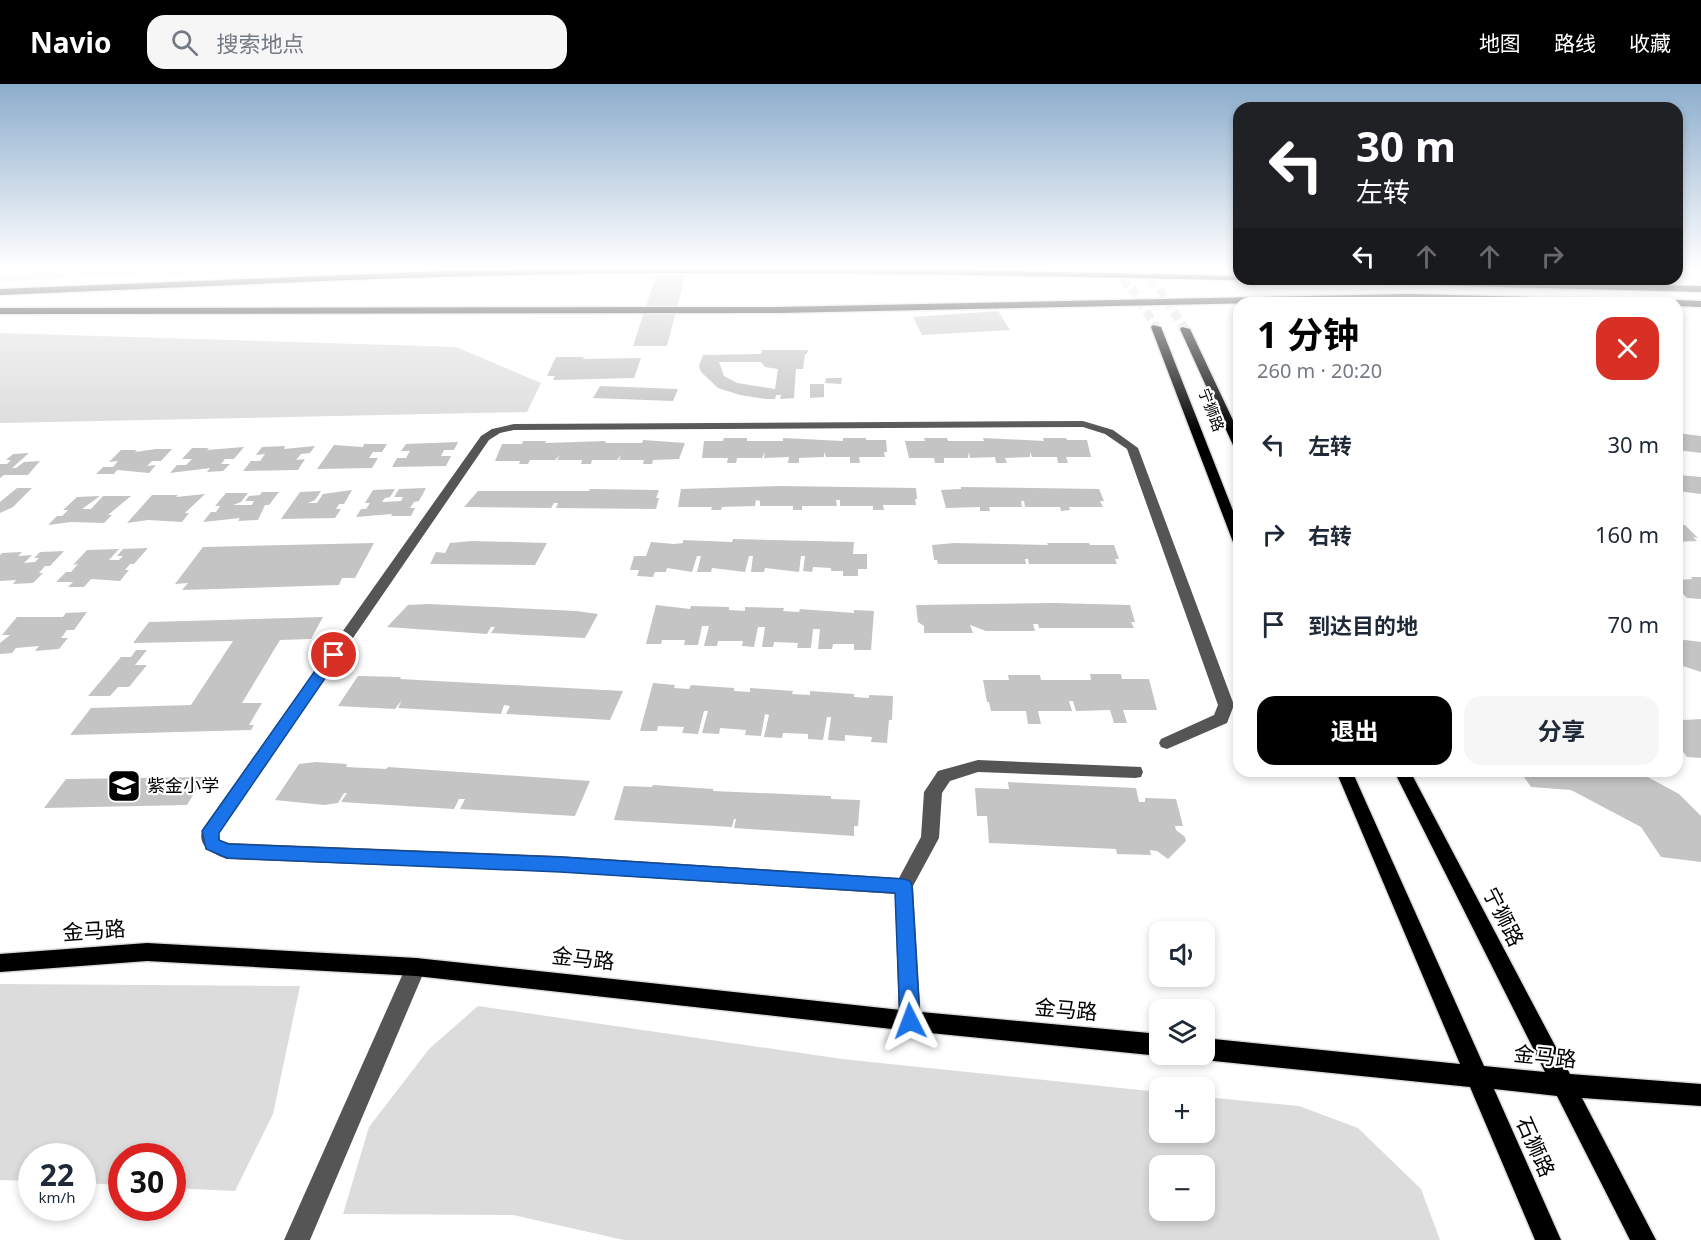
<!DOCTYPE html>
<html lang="zh">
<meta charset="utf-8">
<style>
body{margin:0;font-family:"Noto Sans","Noto Sans SC",sans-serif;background:#f6f6f7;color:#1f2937;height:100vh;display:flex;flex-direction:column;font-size:22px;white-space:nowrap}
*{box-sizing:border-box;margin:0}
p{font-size:20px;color:#747a83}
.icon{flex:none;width:33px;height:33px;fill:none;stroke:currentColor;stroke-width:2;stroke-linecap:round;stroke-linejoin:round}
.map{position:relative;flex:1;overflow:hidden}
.side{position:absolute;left:1233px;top:213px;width:450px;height:480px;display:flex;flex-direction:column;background:#fff;border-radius:18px;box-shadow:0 3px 9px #0003}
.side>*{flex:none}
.hud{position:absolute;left:1233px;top:18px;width:450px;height:183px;border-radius:18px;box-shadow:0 3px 9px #0003;background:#202124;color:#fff;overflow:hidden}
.controls{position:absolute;left:1149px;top:837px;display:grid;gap:12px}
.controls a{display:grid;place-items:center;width:66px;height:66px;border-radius:12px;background:#fff;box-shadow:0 3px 9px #0003;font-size:30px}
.speed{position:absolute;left:18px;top:1059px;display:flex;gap:12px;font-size:30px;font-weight:700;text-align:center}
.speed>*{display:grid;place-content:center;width:78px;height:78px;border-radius:50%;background:#fff;box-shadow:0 3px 9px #0003;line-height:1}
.speed small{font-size:15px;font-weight:400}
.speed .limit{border:9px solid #d22;background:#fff;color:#111}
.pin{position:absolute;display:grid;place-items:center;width:51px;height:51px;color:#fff;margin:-26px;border:3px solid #fff;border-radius:50%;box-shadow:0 2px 6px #0007}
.me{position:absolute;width:66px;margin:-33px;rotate:357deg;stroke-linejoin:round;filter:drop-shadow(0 0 4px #0008)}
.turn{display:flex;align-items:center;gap:21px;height:126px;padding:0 24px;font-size:27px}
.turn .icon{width:78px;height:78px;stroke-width:2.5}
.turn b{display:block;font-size:42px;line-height:51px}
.lanes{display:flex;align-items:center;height:57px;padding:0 24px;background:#0003;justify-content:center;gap:30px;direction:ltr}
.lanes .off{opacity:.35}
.round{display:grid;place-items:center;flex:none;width:63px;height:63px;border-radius:18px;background:#f6f6f7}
.headline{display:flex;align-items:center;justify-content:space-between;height:102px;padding:0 24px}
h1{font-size:36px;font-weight:700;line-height:45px;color:#000}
.button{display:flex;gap:12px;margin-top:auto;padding:12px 24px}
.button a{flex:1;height:69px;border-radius:18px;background:#000;color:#fff;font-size:24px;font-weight:700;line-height:69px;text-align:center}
.button a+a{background:#f6f6f7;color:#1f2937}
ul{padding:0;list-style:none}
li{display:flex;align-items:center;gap:18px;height:90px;padding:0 24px}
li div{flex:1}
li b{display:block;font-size:22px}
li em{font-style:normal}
header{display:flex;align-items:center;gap:36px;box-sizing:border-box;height:84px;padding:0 30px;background:#000;color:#fff}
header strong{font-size:28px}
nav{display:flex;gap:33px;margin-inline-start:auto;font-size:21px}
.search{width:420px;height:54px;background:#f6f6f7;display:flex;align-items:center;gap:15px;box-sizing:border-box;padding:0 21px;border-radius:18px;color:#747a83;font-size:22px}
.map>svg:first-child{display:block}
</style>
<header>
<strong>Navio</strong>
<div class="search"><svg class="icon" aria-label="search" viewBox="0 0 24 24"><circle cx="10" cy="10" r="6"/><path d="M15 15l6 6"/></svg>搜索地点</div>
<nav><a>地图</a><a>路线</a><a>收藏</a></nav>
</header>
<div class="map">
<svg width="1701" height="1156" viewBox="0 0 1701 1156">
<rect width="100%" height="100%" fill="#fff"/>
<path fill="#dcdcdc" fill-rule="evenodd" d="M0,185h303l-143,8 -70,-1 -90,6z
M0,249l456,14 85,36 -14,29 -527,11z
M0,900l300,2 -27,128 -38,77 -62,-3 -1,-32h-50l-1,29 -38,-2 -1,-27h-50l-1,25 -31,-1z
M478,922l364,53 317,33 1,40h44l1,-35 94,9 59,22 63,61 19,51h-816l-111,-25 -170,-1 26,-87 60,-78zM1160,1082h44v44h-44z"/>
<path fill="#c4c4c4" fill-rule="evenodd" d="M658,185h29l-20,77h-34z
M998,227l12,19 -88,5 -9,-18z
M762,266h46l-1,4h-2l-2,15h-7l-2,29 -14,1 1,-4h-5l-1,4h-9l-26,-4 -22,-7 -17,-16 -2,-6 4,-11 58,-1zM719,278h42l4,5 13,2 -3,20 -38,-6 -13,-7z
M556,273h28l-1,2 58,-1 -7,20 -81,2 2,-4h-8z
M826,294h16l-1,6 -16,-1z
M810,300h14v13l-14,1z
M600,302l78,3 -5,12 -80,-3z
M1677,349l24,3v17l-24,-3z
M724,354h23v3h36v-3l60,3v-3h23v2h20l1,12h-3l1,5h-26l1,6h-10v-6h-24l-2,-5v5l-25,1v5h-11l1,-6 -25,1 1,-6 -3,6h-25l-1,5h-9l1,-5h-26l2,-17h19z
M924,354h23l1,3h36l-1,-3 61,3 -1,-3h23l1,2h20l4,17h-25l2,6h-10l-1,-6h-25l-2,-5v5l-25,1 2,5h-11l-1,-6 -25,1 -1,-6 -1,6h-24v5h-9l-1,-5h-25l-4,-17h20z
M643,356l42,3 -6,16 -26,1 -1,4h-9l1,-4h-25l2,-5 -4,5h-25l-1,4h-10l1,-4h-25l3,-5 -5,5h-25l-2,4h-9l1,-3h-25l7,-17h20l1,-3h23l-1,2 61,-2 -1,2h37z
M458,358l-4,8h-10l-3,6h10l-5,10 -54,1 5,-9h9l4,-7h-9l5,-7z
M364,360h23l-5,8h-9l-4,6h9l-6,10 -55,1 17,-24 29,2z
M285,362l-1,3 31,-3 -5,7 -9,1 -5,6 9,-1 -7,11 -55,1 8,-10h9l5,-7 -9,1 6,-8z
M244,363l-10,12h-9l-4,5h9l-7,7 -16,1 3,-4 -40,5 7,-8h9l6,-6h-10l10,-11h17l-2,2z
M156,365h16l-11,12h-9l-5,5 9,-1 -7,8 -32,-3 -3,4h-18l7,-7h10l5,-6 -9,1 12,-12h16l-2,2z
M29,369l-17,15h4l8,-6 16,-1 -12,14h-24l-4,3v-14h7l4,-4h-5l7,-6z
M1679,391l22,2v17l-24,-3v-15l4,1z
M780,402l136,2 1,11h-2l1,6h-33l1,5h-11v-4h-33v-6h-4l1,6h-35v4h-9v-4h-33v-5l-4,-1 -1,6 -33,1 -1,3h-10l1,-3h-34l3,-18z
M961,403l138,2 5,12h-4l3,6h-34l1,3 -9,1 -1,-4h-35l-1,-6h-3l1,6h-33l1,4h-10v-4l-34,1 -5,-18 20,-1z
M17,404h15l-19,19 -13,6v-11z
M426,404l-7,13 -5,1 -4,6h5l-4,8h-20l1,-2 -36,3 5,-8h5l4,-6h-5l8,-13 22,-1 -5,8 -5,1 -3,4 19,-1 2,-4h-9l5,-8z
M590,405l69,1 -3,8h3l-3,11 -100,-1 2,-5h-4l-3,5 -87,-1 14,-16h111z
M352,406l-8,14h-5l-3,5h5l-6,9 -54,1 19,-27 21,-1 -6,9 -7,3h9l6,-9z
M262,408h17l-10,13h-4l-7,15 -20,1 2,-3 -37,4 8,-10h5l4,-6h-5l11,-13h22l-7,9 -8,3h19l2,-4h-9l4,-5 11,-1z
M205,410l-20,19h4l-7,9 -34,-2 -21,3 25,-28h26l-2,2z
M100,412l-18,13h9l12,-13h28l-23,19h4l-8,8 -33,-1 -23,3 9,-9h5l6,-6h-5l14,-13z
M1677,441h8l13,13 -5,-1 4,4 -20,1z
M733,455l121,3 -1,12h14v15h-9v7h-15v-5h-12v-3l-18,-1 -1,5 -9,-1 2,-15h-4l-2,16 -34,-4 -1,4h-13l2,-16h-4l-4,16 -33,-4 -1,4h-14l4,-16h-4l-5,16 -25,-4 -1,4h-11l-2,5 -16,-1 2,-6h-9l4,-14h12l5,-14 23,2 9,-1v-3l49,2z
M472,457l42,1 33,1 -12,22 -105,-1 6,-12 9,1 5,-10z
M374,459l-19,35h-13l-3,7 -157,5 6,-7 -13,1 28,-37z
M955,459l93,2 -1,-2h42l1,2h24l5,14h-4l2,5h-88l-1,-5h-3l1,5h-88l-1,-4h-3l-2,-15z
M148,464l-14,16h-4l-5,6h4l-9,11 -29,-2 -7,8h-16l5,-5h-17l10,-10h5l7,-8 -5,1 14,-15 32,-1 -10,11h10l4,-4h-6l6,-7z
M64,467l-14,15h-5l-6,7h4l-10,10 -20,1 3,-4 -16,1v-26l2,-2 20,-1 -4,4 14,-1 -8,8 11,-1 4,-4h-5l6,-6z
M1690,493h11v22l-14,-1 -4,-4h-6v-14l16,-1z
M1054,519l76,2 5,17h-4l3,6h-95l-1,-4h-5l2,7h-49l-16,-6 3,8h-49v-7l-6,-4 -2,-17z
M429,520l147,7 22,3 -13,24 -94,-5 4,-6h-4l-4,7 -100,-7 21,-22z
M656,521l34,4 1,-3 38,1v3l16,1v-4l39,1 -1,3 16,1 1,-3 54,4v-3l20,1 -3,39h-17v-6h-21l-1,5h-14l2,-20h-7l-2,19h-14l1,-5 -24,-1 -1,5h-11l3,-20h-7l-4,20 -12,-1 1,-5h-25l-1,5h-13l5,-20h-7l-4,19h-14l1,-5h-23l-1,4h-15z
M87,528l-13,18h-7l-6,8h7l-9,11 -24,2 4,-5 -23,2 -4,5 -12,1v-11l10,-8h-8l15,-18h46l3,-4z
M323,533l-12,22 -31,1 -38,63h20l-13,22h5l-3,5 -181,5 21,-27 100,-3 42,-64 -100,2 16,-21z
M1677,555l24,3v30l-24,-8z
M136,566h11l-12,15h12l-18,22h-11l-8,9h-22l33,-39h10z
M1090,590h31l1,5h27l8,31h-34l4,13h-13l-4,-13 -34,1 -3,-10h-4l3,10h-34l3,13h-13l-2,-13h-35l-2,-9h-2l-4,-22h26l-1,-5h32l1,5h50z
M358,592l43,1 -1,2 223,12 -13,29 -104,-6 4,-8 -6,-1 -3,9 -103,-6 4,-8 -7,9 -57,-3z
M653,599l22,2 -1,3 15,1 2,-4 43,3v3l16,1v-4l43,3 -1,3 18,1v-4l44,3v3l15,1v-3l24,1 -1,24h-3l-2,23 -16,-1 1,-5 -27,-2v6l-17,-1 3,-23h-4l-4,23 -15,-1v-5l-25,-1 -1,5 -18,-1 5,-22 -4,-1 -4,22 -16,-1 1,-5 -26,-2 -1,6 -17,-1 6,-22h-4l-6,23 -16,-1 2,-6 -26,-1 -1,5h-17z
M1677,631l7,5 17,-1v39l-14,-1 -6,-8h-4z
M316,678l31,2 -1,3 40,2 2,-2 202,14 -15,35 -115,-7 5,-10h-6l-5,10 -113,-7 6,-9h-3l-6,10 -14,2 -49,-5 24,-36z
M1520,687h112l12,4 35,19 22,22v46l-40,-5 -20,-30 -70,-37 -40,-3z
M204,693l-17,28 -143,3 22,-29z
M1008,698l128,6 3,14h6v-4l31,1 7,27h-8l1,4 9,7 1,4 -18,18 -11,-8 -7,-1 1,5 -34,-1 -1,-5 -127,-6 -2,-27h-10l-2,-28 34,1z
M653,701l60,4v2l118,5v3l29,1 -2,26h-4v10l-120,-8 2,-9h-2l-2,8 -118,-7 10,-34 28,1z"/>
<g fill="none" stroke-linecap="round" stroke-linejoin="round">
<path stroke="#d9d9d9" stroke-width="9" stroke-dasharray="9 4.5" stroke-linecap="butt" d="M1113,185l21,22 22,36
M1141,185l20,22 24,38"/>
<defs>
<path id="major" d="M1153,241l8,2 78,199v20l-6,-4 -82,-215z
M1182,243l8,2 49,104v15l-6,-3 -53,-116z
M1336,687h16l132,295 61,6 -151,-301h16l160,303 131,10v22l-119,-8 74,142h-26l-73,-144 -63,-7 67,151h-26l-65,-153 -266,-27 -8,-3 -1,-3h9v-16l256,26z
M147,859l269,15 494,53 250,23v20h3l-3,2 -250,-25 -494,-55 -269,-15 -147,11v-18z"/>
<path id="highway" d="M932,185l307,7v3h148l314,7v6c-342,-8 -684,-20 -1026,-19 -225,0 -450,13 -675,22v-6l466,-19z
M1408,210l253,6 5,3 -258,-3 -630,13 -778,1v-6l778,-1z
M1677,216l24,1v6l-24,-1v-3h-5z"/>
</defs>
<use href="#major" stroke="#dbdbdb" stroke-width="3"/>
<use href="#highway" stroke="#dbdbdb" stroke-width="3"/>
<path fill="#555" fill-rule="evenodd" d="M1083,337l30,9 25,18 96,257 -7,18 -60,26 -6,-2 -2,-4 2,-4 53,-24 4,-10 -91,-256 -22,-15 -22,-7 -569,3 -14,3 -11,7 -270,393 1,7 9,3 331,13 339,22 22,-41 3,-45 14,-21 40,-11 163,7 2,5 -2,5 -6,1 -157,-6 -28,9 -8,12 -3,45 -26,48 8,135 -3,7 -8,3 -8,-3 -3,-7 -4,-127 -335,-22 -333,-13c-14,-5 -33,-14 -23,-32l277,-391 11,-7 22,-5z
M416,874l7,2 3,7 -116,273h-26l125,-280z"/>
<use href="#major" fill="#000" fill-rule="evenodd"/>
<use href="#highway" fill="#000" fill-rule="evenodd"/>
</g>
<linearGradient id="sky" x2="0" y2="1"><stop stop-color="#8cadcc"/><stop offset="0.53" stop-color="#fff"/><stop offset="1" stop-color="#fff" stop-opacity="0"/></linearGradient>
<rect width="1701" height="347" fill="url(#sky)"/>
<path fill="#1a73e8" stroke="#114b97" stroke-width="1.5" d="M334,566l7,5 -122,178v7l9,4 332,13 344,22 6,2 2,5 8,135 -3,6 -7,3 -7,-3 -3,-6 -5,-128 -335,-21 -333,-14 -21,-9 -4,-18 3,-4 124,-176z"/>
<defs>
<symbol id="school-square" viewBox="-11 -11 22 22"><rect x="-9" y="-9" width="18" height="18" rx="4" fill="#000" stroke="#fff"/><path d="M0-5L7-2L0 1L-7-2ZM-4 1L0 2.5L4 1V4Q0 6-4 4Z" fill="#fff"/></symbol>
</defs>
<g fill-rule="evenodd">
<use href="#school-square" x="105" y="683" width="38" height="38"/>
</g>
<g text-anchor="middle" stroke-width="4.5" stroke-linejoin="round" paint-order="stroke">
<g font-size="15" fill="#000" stroke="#fff">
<text transform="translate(1211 326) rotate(69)" y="5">宁狮路</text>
</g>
<g font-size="18" fill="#000" stroke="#fff" text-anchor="start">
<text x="147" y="708">紫金小学</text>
</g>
<g font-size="21" fill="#000" stroke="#fff">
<text transform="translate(1503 833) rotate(63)" y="7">宁狮路</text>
<text transform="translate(94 847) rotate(-4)" y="7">金马路</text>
<text transform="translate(583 875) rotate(6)" y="7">金马路</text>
<text transform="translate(1066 926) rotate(5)" y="7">金马路</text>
<text transform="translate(1545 973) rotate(6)" y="7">金马路</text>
<text transform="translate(1535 1063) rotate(66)" y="7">石狮路</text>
</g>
</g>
</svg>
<div class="controls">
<a><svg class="icon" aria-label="sound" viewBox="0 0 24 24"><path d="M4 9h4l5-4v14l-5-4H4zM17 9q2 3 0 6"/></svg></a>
<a><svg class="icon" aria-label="layers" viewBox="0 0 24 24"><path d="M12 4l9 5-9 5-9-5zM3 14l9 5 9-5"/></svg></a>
<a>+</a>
<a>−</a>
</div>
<div class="speed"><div>22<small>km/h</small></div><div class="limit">30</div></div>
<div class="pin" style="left:334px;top:571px;background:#d93025"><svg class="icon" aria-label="arrive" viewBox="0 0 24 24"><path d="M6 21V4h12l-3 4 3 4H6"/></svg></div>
<svg class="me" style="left:910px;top:937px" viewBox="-20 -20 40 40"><path d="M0-17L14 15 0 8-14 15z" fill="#1a73e8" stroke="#fff" stroke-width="4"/></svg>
<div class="hud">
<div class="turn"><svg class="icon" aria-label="left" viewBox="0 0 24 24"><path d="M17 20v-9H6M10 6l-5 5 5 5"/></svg><div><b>30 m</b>左转</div></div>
<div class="lanes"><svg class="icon" aria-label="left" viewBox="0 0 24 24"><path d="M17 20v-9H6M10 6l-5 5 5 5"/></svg><svg class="icon off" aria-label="ahead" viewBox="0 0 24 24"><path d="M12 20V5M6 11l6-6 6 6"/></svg><svg class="icon off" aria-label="ahead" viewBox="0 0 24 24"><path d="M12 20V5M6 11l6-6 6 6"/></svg><svg class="icon off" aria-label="right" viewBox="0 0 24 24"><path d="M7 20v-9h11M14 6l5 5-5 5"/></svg></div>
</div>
<section class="side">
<div class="headline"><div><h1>1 分钟</h1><p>260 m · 20:20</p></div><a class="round" style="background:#d93025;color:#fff"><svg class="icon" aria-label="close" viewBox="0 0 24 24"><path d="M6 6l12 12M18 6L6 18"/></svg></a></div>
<ul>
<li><svg class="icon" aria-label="left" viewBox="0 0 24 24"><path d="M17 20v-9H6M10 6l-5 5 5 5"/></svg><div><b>左转</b></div><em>30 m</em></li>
<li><svg class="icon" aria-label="right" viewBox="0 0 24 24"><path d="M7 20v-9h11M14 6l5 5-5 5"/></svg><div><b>右转</b></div><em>160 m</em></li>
<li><svg class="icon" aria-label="arrive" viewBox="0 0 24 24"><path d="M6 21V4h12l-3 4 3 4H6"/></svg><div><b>到达目的地</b></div><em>70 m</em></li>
</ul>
<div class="button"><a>退出</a><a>分享</a></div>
</section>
</div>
